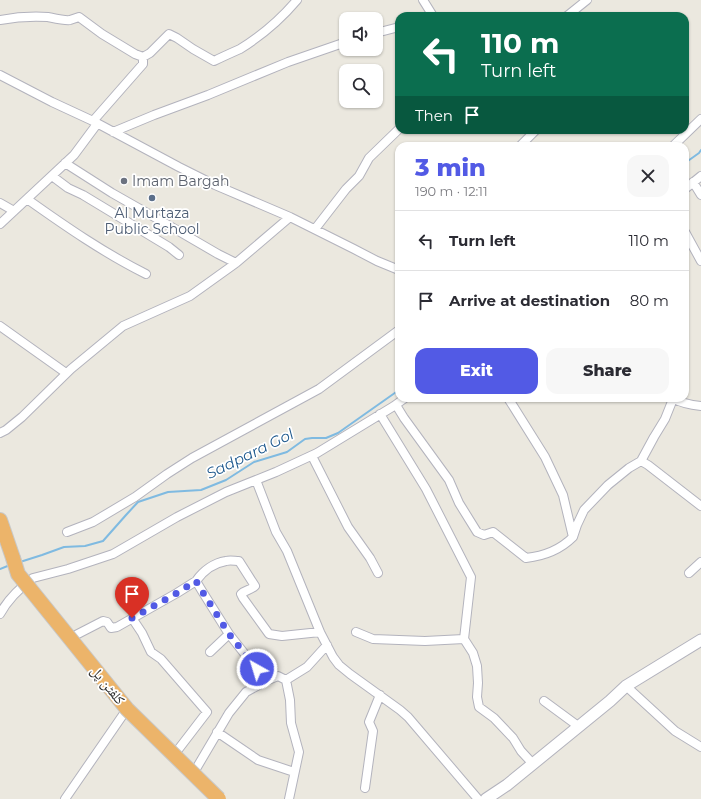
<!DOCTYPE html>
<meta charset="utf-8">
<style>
body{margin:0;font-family:Montserrat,"Noto Naskh Arabic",sans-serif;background:#f7f7f7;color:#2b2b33;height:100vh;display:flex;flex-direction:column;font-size:15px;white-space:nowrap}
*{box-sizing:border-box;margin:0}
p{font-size:13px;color:#7c7c81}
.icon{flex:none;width:22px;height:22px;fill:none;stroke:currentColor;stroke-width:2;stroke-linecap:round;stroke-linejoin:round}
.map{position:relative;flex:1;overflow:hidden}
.sheet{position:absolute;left:395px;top:142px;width:294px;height:260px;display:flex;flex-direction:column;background:#fff;border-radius:12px;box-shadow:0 1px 3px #0004}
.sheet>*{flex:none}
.guide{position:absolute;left:395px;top:12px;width:294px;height:122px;border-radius:12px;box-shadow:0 1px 3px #0004;background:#0b6e4f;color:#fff;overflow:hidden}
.buttons{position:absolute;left:339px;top:12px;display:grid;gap:8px}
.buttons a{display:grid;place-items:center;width:44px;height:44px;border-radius:8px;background:#fff;box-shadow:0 1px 3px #0004;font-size:20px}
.pin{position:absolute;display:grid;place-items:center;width:34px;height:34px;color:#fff;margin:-41px -17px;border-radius:50% 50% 50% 0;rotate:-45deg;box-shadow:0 0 4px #0007}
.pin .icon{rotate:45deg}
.me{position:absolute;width:44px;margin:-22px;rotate:321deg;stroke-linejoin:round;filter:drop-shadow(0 0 3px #0008)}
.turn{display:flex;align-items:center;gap:14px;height:84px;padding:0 20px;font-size:18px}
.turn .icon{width:52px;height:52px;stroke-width:2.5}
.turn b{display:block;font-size:28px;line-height:34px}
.then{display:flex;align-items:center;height:38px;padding:0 20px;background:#0003;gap:8px;font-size:15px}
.round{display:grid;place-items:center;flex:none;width:42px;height:42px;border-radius:12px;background:#f7f7f7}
.summary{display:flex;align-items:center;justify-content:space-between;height:68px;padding:0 20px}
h1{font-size:24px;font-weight:800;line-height:30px;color:#525ae5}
.cta{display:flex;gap:8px;margin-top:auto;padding:8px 20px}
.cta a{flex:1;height:46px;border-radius:12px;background:#525ae5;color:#fff;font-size:16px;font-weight:800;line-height:46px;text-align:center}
.cta a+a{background:#f7f7f7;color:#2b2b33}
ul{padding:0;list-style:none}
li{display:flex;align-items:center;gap:12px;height:60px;padding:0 20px;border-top:1px solid #e1e1e2}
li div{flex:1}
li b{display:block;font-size:15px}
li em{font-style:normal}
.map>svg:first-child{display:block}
</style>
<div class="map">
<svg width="701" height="799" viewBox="0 0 701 799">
<rect width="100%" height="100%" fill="#ebe8df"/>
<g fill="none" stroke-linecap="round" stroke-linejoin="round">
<path stroke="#7fbae1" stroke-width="2" d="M685,163l14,-10 2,-3
M20,562l22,-7 22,-8 21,-1 18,-5 23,-26 12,-13 30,-10 33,-2 25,-10 28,-18 33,-10 18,-13 7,-1h14l12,-5 61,-43
M0,569l10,-4"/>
<defs>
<path id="street" d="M423,0l10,16
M567,16l20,-16
M0,20c16,-3 32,-4 48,-3 5,1 18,4 22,3 3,-1 6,-2 9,-3l23,17 33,20 8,3 7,-4 19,-19 8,4 16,11 21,12c8,-4 17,-8 26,-12 21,-13 41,-30 57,-49
M376,33l23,-6
M0,75l52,27 41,19 86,46 36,18 75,32 64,32 23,12 22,9
M93,121l50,-57v-7
M113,132l41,-17 54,-20 80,-33 58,-20
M520,146l16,-16
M673,146l28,-27
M65,163l47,30 51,29 55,32 18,9
M52,176l16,12 15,7 86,52 10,8
M693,182l8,13
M685,189l16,-13
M27,199c38,27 77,54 119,75
M0,203l14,8
M0,224l74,-69 23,-31
M315,229l31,-40 13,-13 10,-18 30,-29
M685,232l16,29
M0,326l66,47
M672,398c9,5 18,7 29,8
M673,399l-8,20 -11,18 -13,24 7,4 53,41
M396,405l8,13 45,62 10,23 18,29 7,3 9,-3 33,26c18,-2 34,-8 47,-21l-10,-42 -18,-38 -37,-59
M380,414l46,75 45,88 -7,62
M0,433l6,-3 16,-13 49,-48 52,-43 67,-30 46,-33 54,-46
M312,456l36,71 22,31 8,15
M256,480l20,52 11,19 33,81 13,25 6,8 11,9 50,36 8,7 70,82
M67,532l26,-10 42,-25 32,-23 25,-16 127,-69 80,-59
M573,537l4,-12 7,-15 24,-25 21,-17 12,-7
M689,573l12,-11
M196,581c7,-10 18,-18 30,-20 4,-1 9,0 13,0l16,25c-4,4 -10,4 -14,8l2,4 26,36 13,2 38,-4
M0,614c7,-13 21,-27 33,-36l35,-9 45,-15 64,-37 49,-25 50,-20 41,-19 77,-47 11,-8
M132,618l10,15 9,19 10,7 46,53 -33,43
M356,632l17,7 52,2 39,-2 9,14 4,13 1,17 -1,14 2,10 15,11 19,20 8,13 12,13
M70,638l33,-17 4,1 4,6 6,-1 60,-34 19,-12 6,10 27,43 -19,18
M286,680l4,20 1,23 8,29 -10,47
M266,681l12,-5 8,4 21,-13 20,-22
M626,686l49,45 26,16
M544,701l34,25
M217,732l41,28 36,12
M193,774l36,-61 17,-21 20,-11 -37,-47
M365,788l8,-57 -4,-9 11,-27
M65,799l62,-90"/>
<path id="secondary" d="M486,799l21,-14 103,-84 16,-15 75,-46"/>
<path id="highway" d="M0,520l13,38"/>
</defs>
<use href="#street" stroke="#b3b3bd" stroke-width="10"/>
<use href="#secondary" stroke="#b3b3bd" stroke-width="13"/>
<use href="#highway" stroke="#c8c8c8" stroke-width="16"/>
<use href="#street" stroke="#fff" stroke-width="8"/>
<use href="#secondary" stroke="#fff" stroke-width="11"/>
<use href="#highway" stroke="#ecb46a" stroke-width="14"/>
<defs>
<path id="highway-bridge" d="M13,558l5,16 109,135 92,90"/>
</defs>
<use href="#highway-bridge" stroke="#c8c8c8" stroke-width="16" stroke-linecap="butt"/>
<use href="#highway-bridge" stroke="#ecb46a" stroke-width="14"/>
</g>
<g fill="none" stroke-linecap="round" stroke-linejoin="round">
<path stroke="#525ae5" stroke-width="7" stroke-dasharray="0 12.6" d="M132,618l45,-25 19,-12 6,10 27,43 28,35"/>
</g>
<circle fill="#6b7280" stroke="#fff" stroke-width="1.5" cx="124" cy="181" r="4"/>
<circle fill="#5c6f8a" stroke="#fff" stroke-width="1.5" cx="152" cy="198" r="4"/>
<g text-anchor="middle" stroke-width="3.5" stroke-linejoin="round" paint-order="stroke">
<g font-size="14" fill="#5b616d" stroke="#fff" text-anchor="start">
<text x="132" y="186">Imam Bargah</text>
</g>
<g font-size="14" fill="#4e5e75" stroke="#fff">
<text x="152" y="218">Al Murtaza<tspan x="152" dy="16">Public School</tspan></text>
</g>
<g font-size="14" fill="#2b2b2b" stroke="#fff">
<text transform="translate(108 685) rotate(51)" y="5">کلفٹن پل</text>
</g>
<g font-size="15" font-style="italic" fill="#1d588d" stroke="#fff">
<text transform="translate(250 454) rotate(-26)" y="5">Sadpara Gol</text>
</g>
</g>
</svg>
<div class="buttons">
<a><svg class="icon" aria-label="sound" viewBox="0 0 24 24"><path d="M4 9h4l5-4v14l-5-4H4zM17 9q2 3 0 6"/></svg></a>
<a><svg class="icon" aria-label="search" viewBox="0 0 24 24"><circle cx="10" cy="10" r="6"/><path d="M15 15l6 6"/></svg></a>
</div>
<div class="pin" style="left:132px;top:618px;background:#d93025"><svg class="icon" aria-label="arrive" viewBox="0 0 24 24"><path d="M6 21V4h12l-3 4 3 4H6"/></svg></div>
<svg class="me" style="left:257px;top:669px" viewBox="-20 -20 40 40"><circle r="17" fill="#525ae5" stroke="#fff" stroke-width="3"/><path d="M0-11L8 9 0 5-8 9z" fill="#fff"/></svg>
<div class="guide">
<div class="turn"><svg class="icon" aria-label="left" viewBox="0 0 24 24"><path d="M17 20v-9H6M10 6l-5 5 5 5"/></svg><div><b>110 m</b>Turn left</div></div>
<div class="then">Then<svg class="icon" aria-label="arrive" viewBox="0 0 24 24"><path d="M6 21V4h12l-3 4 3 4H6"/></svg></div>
</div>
<section class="sheet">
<div class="summary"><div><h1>3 min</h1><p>190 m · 12:11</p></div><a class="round"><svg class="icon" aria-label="close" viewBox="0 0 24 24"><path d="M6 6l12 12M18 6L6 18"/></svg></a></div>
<ul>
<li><svg class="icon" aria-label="left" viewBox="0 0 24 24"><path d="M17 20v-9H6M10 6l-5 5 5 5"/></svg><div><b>Turn left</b></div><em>110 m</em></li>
<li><svg class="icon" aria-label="arrive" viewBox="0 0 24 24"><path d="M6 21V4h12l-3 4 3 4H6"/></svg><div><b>Arrive at destination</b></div><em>80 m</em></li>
</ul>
<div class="cta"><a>Exit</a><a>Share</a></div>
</section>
</div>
